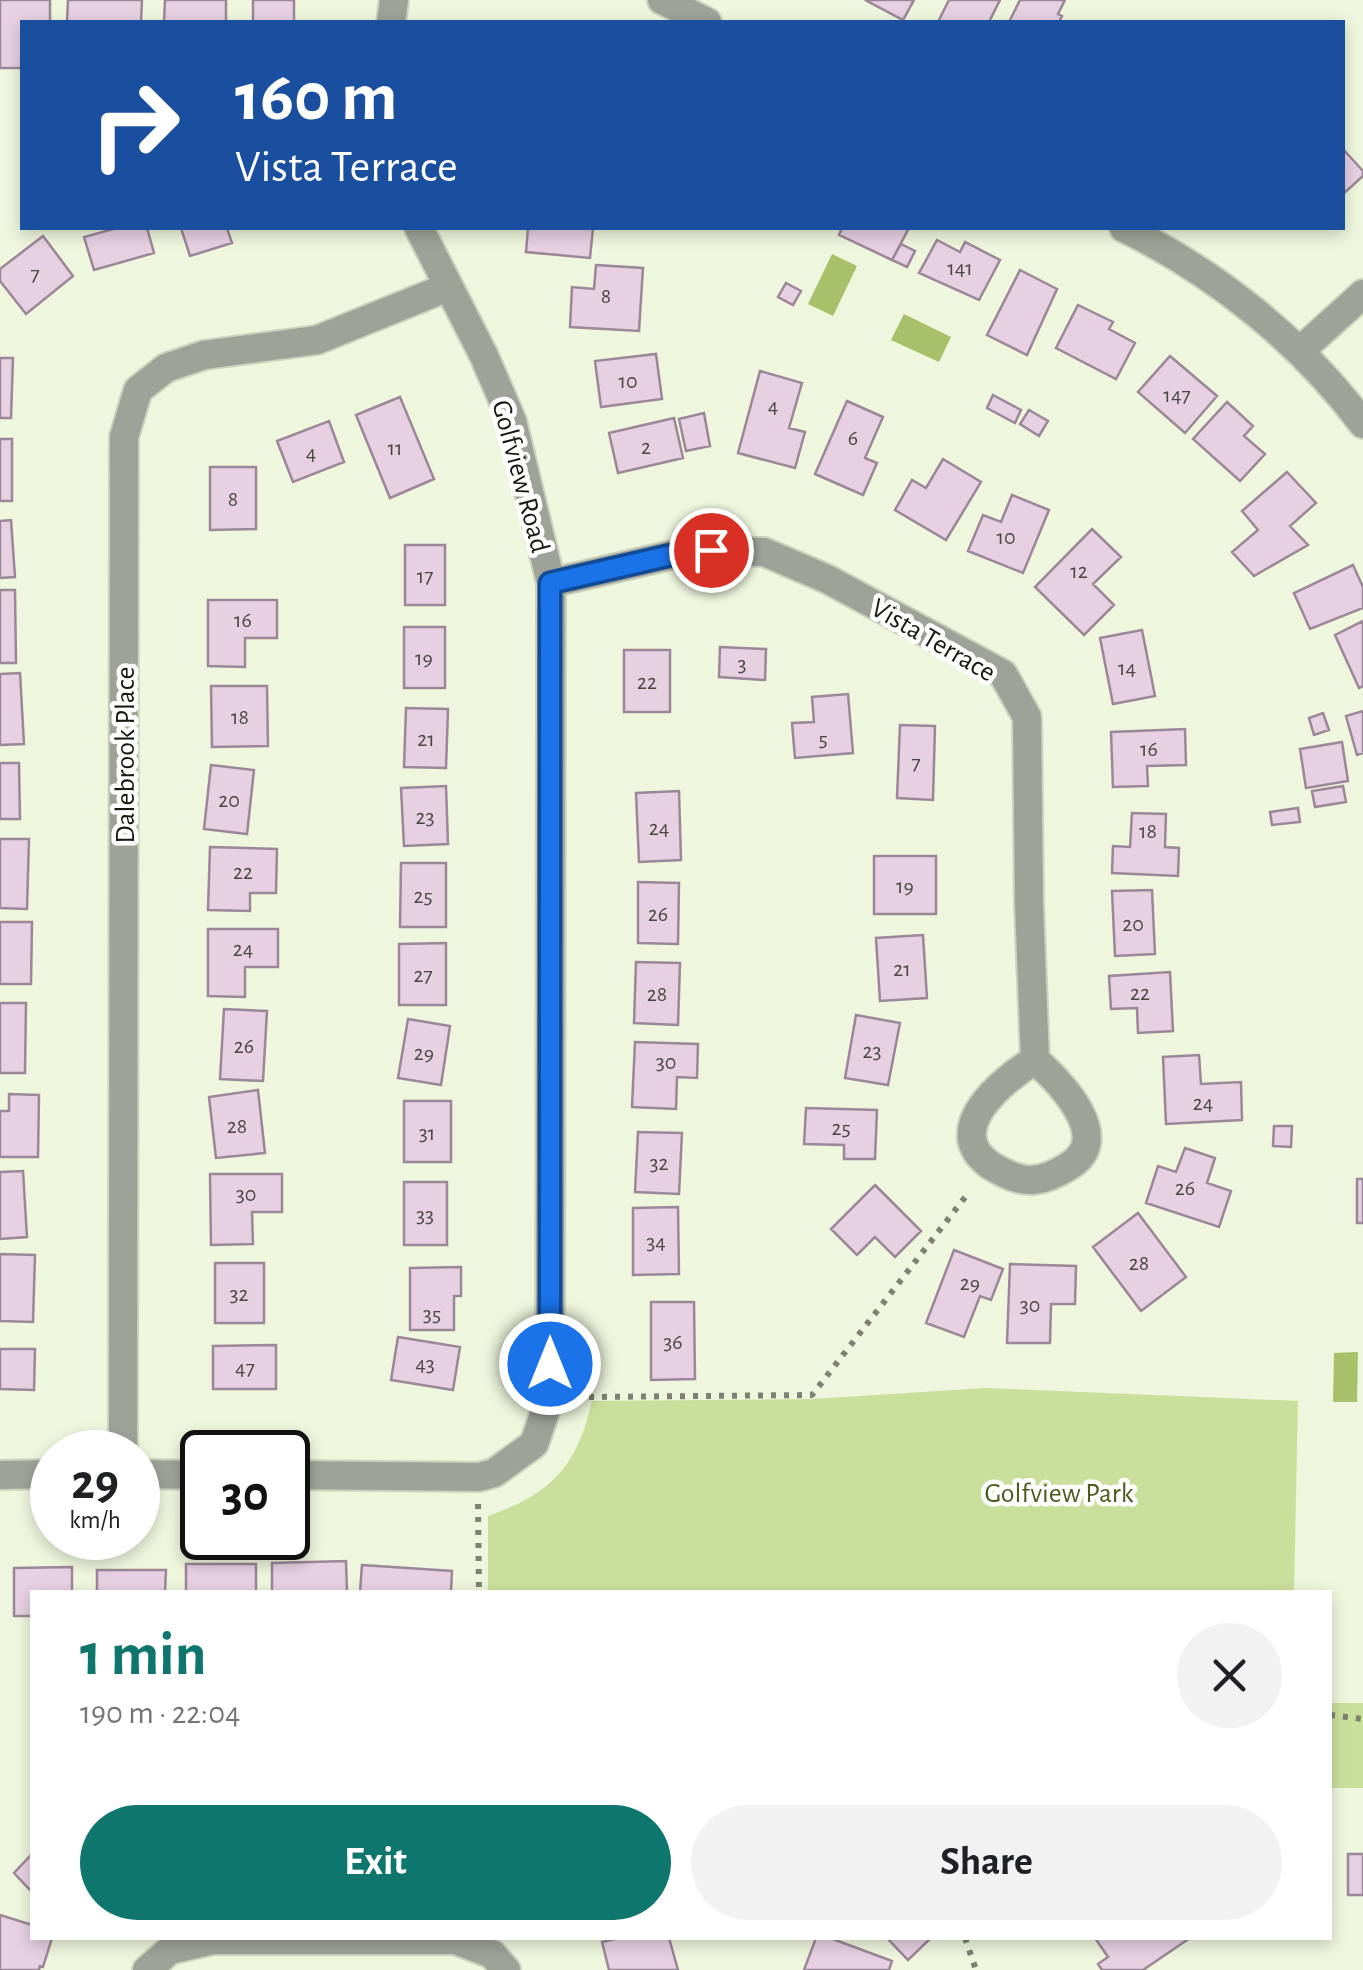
<!DOCTYPE html>
<meta charset="utf-8">
<style>
body{margin:0;font-family:"Alegreya Sans",sans-serif;background:#f2f2f2;color:#202124;height:100vh;display:flex;flex-direction:column;font-size:38px;white-space:nowrap}
*{box-sizing:border-box;margin:0}
p{font-size:32px;color:#757577}
.icon{flex:none;width:55px;height:55px;fill:none;stroke:currentColor;stroke-width:2;stroke-linecap:round;stroke-linejoin:round}
.map{position:relative;flex:1;overflow:hidden}
.sheet{position:absolute;left:30px;top:1590px;width:1302px;height:350px;display:flex;flex-direction:column;background:#fff;border-radius:0px;box-shadow:0 5px 15px #0003}
.sheet>*{flex:none}
.hud{position:absolute;left:20px;top:20px;width:1325px;height:210px;border-radius:0px;box-shadow:0 5px 15px #0003;background:#1a4fa0;color:#fff;overflow:hidden}
.speed{position:absolute;left:30px;top:1430px;display:flex;gap:20px;font-size:50px;font-weight:700;text-align:center}
.speed>*{display:grid;place-content:center;width:130px;height:130px;border-radius:50%;background:#fff;box-shadow:0 5px 15px #0003;line-height:1}
.speed small{font-size:25px;font-weight:400}
.speed .limit{border:5px solid #111;border-radius:15px;background:#fff;color:#111}
.pin{position:absolute;display:grid;place-items:center;width:85px;height:85px;color:#fff;margin:-42px;border:5px solid #fff;border-radius:50%;box-shadow:0 2px 10px #0007}
.me{position:absolute;width:110px;margin:-55px;rotate:0deg;stroke-linejoin:round;filter:drop-shadow(0 0 8px #0008)}
.turn{display:flex;align-items:center;gap:35px;height:210px;padding:0 50px;font-size:45px}
.turn .icon{width:130px;height:130px;stroke-width:2.5}
.turn b{display:block;font-size:70px;line-height:85px}
.round{display:grid;place-items:center;flex:none;width:105px;height:105px;border-radius:52px;background:#f2f2f2}
.head{display:flex;align-items:center;justify-content:space-between;height:170px;padding:0 50px}
h1{font-size:60px;font-weight:700;line-height:75px;color:#0f766e}
.action{display:flex;gap:20px;margin-top:auto;padding:20px 50px}
.action a{flex:1;height:115px;border-radius:60px;background:#0f766e;color:#fff;font-size:40px;font-weight:700;line-height:115px;text-align:center}
.action a+a{background:#f2f2f2;color:#202124}
.map>svg:first-child{display:block}
</style>
<div class="map">
<svg width="1363" height="1970" viewBox="0 0 1363 1970">
<rect width="100%" height="100%" fill="#eef6dd"/>
<path fill="#cbdf9c" d="M985,1388l313,13 -4,191h-806v-76c64,-22 89,-50 104,-115l221,-2z
M1330,1703h33v85h-33z"/>
<path fill="#a8c06a" d="M832,254l25,12 -24,50 -25,-12z
M904,314l47,23 -12,25 -48,-22z
M1358,1352l-1,50h-24l1,-49z"/>
<path fill="#e6d0e2" stroke="#9b8798" stroke-width="2.5" d="M0,0h50v22h-28l-1,46h-21z
M68,0h74l-1,22h-74z
M165,0h61v22h-62z
M253,0h41v22h-41z
M865,0h49l-11,20z
M949,0h51l-11,22h-51z
M1020,0h45l-7,14 4,2 -3,6h-50z
M1342,148l21,23v5l-21,19z
M117,228h30l7,25 -60,17 -10,-33z
M181,228h46l5,15 -42,13z
M528,228h65l-3,30 -64,-6z
M842,228h67l-17,32 -53,-25z
M43,236l30,40 -47,38 -26,-33v-12z
M937,240l23,12 5,-10 35,18 -21,40 -60,-27z
M901,244l14,7 -8,16 -15,-7z
M596,265l47,3 -4,63 -69,-4 2,-40 22,2z
M1020,270l37,19 -30,66 -40,-20z
M786,283l15,8 -8,14 -15,-8z
M1078,305l35,17 -4,7 26,14 -19,36 -60,-31z
M656,354l6,45 -61,8 -6,-46z
M1170,356l47,40 -32,37 -47,-41z
M0,358h13l-2,60h-11z
M760,371l42,12 -13,45 16,4 -10,36 -57,-15z
M993,395l28,15 -6,13 -28,-15z
M400,397l34,82 -44,19 -34,-83z
M847,401l36,16 -18,41 12,5 -14,32 -48,-21z
M1227,402l26,24 -9,10 21,18 -25,27 -47,-42z
M1029,410l19,11 -9,15 -19,-12z
M704,413l6,33 -24,5 -7,-32z
M674,418l9,40 -65,15 -9,-40z
M329,421l15,41 -51,20 -16,-41z
M0,439h12v62h-12z
M943,459l38,23 -35,58 -51,-30 17,-30 14,8z
M210,467h46v62l-46,1z
M1287,472l29,31 -26,23 18,19 -54,31 -22,-24 26,-22 -16,-19z
M1012,495l37,15 -26,63 -55,-22 15,-36 18,7z
M11,520l4,57 -15,1v-57z
M1092,529l29,28 -28,27 21,21 -30,30 -49,-48z
M405,545h40v60h-40z
M1353,565l10,22v21l-53,21 -16,-36z
M0,590h15l1,73h-16z
M208,600h69v38h-32v29l-37,-1z
M1363,621v65l-4,2 -24,-53z
M404,627h41v61h-41z
M1142,630l13,66 -42,8 -13,-66z
M720,647l46,2 -1,31 -46,-3z
M624,650h46v62h-46z
M20,673l4,71 -24,1v-71z
M211,686h56l1,60 -56,1z
M848,694l5,59 -58,5 -3,-35 22,-1 -2,-25z
M406,708l42,1 -2,59 -42,-1z
M1363,711v42l-6,2 -11,-39z
M1323,713l6,17 -15,5 -5,-17z
M900,725l35,1 -2,74 -36,-2z
M1185,729l1,36 -39,1 1,20 -35,1 -2,-55z
M1342,742l6,39 -42,7 -6,-39z
M0,763h19l1,56h-20z
M211,765l43,5 -7,64 -43,-5z
M446,786l2,58 -44,2 -3,-58z
M1343,786l3,16 -31,5 -3,-16z
M679,791l2,69 -42,2 -3,-69z
M1298,808l2,14 -28,3 -2,-13z
M1132,813l34,1 -1,33 14,1 -1,28 -66,-3 1,-27 17,1z
M0,839h29l-2,70 -27,-1z
M210,847l67,2 -1,44h-26v18l-42,-1z
M874,856h62v58h-62z
M401,863h45v64h-46z
M638,882l41,1 -1,61 -40,-1z
M1152,890l3,64 -40,2 -3,-65z
M0,922h32l-1,62h-31z
M208,929h70v38h-33v30l-37,-1z
M923,935l4,63 -47,3 -4,-63z
M446,943v62h-47v-61z
M636,962l44,1 -2,62 -44,-2z
M1170,972l3,59 -35,2 -1,-25 -26,1 -2,-33z
M0,1003h26l-1,70h-25z
M224,1009l43,2 -4,70 -43,-2z
M856,1015l44,8 -12,62 -43,-7z
M408,1019l42,7 -9,59 -43,-7z
M635,1042l63,2 -1,34 -20,-1 -1,32 -44,-2z
M1199,1055l2,29 40,-2 1,38 -76,4 -3,-67z
M258,1090l7,63 -49,5 -7,-61z
M9,1094l30,1 -1,62h-38v-46h9z
M404,1101h47v61h-47z
M806,1108l71,2 -2,49h-31v-14l-40,-1z
M1274,1126h18l-1,21 -18,-1z
M638,1132l44,1 -3,61 -44,-2z
M1185,1148l30,10 -8,25 24,8 -12,36 -73,-24 12,-37 18,6z
M23,1171l4,66 -27,2v-67z
M210,1174h72v38h-30l1,32 -42,1z
M1357,1179h6v44h-6z
M404,1182h43v63h-43z
M875,1185l46,46 -26,26 -20,-20 -18,18 -26,-26z
M678,1207l1,67 -46,1v-67z
M1138,1213l48,64 -45,34 -48,-64z
M954,1250l49,19 -12,31 -11,-4 -16,41 -38,-14z
M0,1254l35,1 -2,67 -33,-1z
M215,1263h49v60h-49z
M1010,1264l66,2 -1,38h-24l-1,39h-43z
M461,1267v29h-7v34h-44v-62z
M651,1302h43l1,77 -44,1z
M398,1337l62,10 -7,43 -62,-10z
M276,1345v44h-63v-43z
M0,1349h35l-1,41 -34,-1z
M346,1561l1,31h-75v-29z
M186,1564h70v28h-70z
M362,1565l90,6 -1,21h-91z
M72,1567v25h-40v24h-18v-48z
M97,1570h69l-1,22h-68z
M32,1854v38l-18,-19z
M1348,1854h15v41h-15z
M0,1915l32,10v13h20l-9,29 -3,-1 -1,4h-39z
M619,1938h50l9,32h-69l-7,-28z
M816,1938h14l62,23 -3,9h-85z
M887,1938h44l-23,22z
M1095,1938h95l-47,32h-41l-4,-6 10,-7z"/>
<g fill="none" stroke-linecap="round" stroke-linejoin="round">
<defs>
<path id="minor" d="M662,0l45,22
M391,22l3,-22
M1124,228c92,45 178,114 239,196
M1301,350l62,-56
M551,583l142,-33 71,2 63,27 176,95 24,43 2,187 6,156
M1035,1060c25,22 80,78 34,106 -11,7 -23,13 -36,14 -15,1 -30,-7 -43,-15 -49,-35 12,-85 45,-105z
M123,1452l1,-1015 14,-47 28,-22 38,-13 113,-15 131,-53
M138,1474l64,1
M0,1475l52,-1
M288,1475l191,2 15,-4 40,-29 16,-47 1,-814 -39,-162 -28,-65 -65,-128
M147,1970l23,-20 43,-10h242l37,14 14,16"/>
</defs>
<use href="#minor" stroke="#cbd3bc" stroke-width="32"/>
<path stroke="#7c8171" stroke-width="6" stroke-dasharray="5 8" stroke-linecap="butt" d="M589,1397l223,-2 154,-199
M478,1504l1,88
M1330,1715l33,4
M965,1938l11,32"/>
<use href="#minor" stroke="#9ea298" stroke-width="28"/>
</g>
<g fill="none" stroke-linecap="round" stroke-linejoin="round">
<defs>
<path id="route" d="M550,1364v-781l143,-33h18"/>
</defs>
<use href="#route" stroke="#114b97" stroke-width="25"/>
<use href="#route" stroke="#1a73e8" stroke-width="18"/>
</g>
<g text-anchor="middle" stroke-width="9" stroke-linejoin="round" paint-order="stroke">
<g font-size="22" fill="#4a4744">
<text x="960" y="275">141</text>
<text x="35" y="281">7</text>
<text x="606" y="303">8</text>
<text x="628" y="388">10</text>
<text x="1177" y="402">147</text>
<text x="773" y="413">4</text>
<text x="853" y="445">6</text>
<text x="646" y="454">2</text>
<text x="395" y="455">11</text>
<text x="311" y="460">4</text>
<text x="233" y="506">8</text>
<text x="1006" y="544">10</text>
<text x="1079" y="578">12</text>
<text x="425" y="583">17</text>
<text x="243" y="627">16</text>
<text x="424" y="665">19</text>
<text x="742" y="671">3</text>
<text x="1127" y="675">14</text>
<text x="647" y="689">22</text>
<text x="240" y="724">18</text>
<text x="426" y="746">21</text>
<text x="823" y="746">5</text>
<text x="1149" y="756">16</text>
<text x="916" y="770">7</text>
<text x="229" y="807">20</text>
<text x="425" y="824">23</text>
<text x="659" y="835">24</text>
<text x="1148" y="838">18</text>
<text x="243" y="879">22</text>
<text x="905" y="893">19</text>
<text x="423" y="903">25</text>
<text x="658" y="921">26</text>
<text x="1133" y="931">20</text>
<text x="243" y="956">24</text>
<text x="902" y="976">21</text>
<text x="423" y="982">27</text>
<text x="1140" y="1000">22</text>
<text x="657" y="1001">28</text>
<text x="244" y="1053">26</text>
<text x="872" y="1058">23</text>
<text x="424" y="1060">29</text>
<text x="666" y="1069">30</text>
<text x="1203" y="1110">24</text>
<text x="237" y="1133">28</text>
<text x="841" y="1135">25</text>
<text x="427" y="1140">31</text>
<text x="659" y="1170">32</text>
<text x="1185" y="1195">26</text>
<text x="246" y="1201">30</text>
<text x="425" y="1222">33</text>
<text x="656" y="1249">34</text>
<text x="1139" y="1270">28</text>
<text x="970" y="1290">29</text>
<text x="239" y="1301">32</text>
<text x="1030" y="1312">30</text>
<text x="432" y="1321">35</text>
<text x="673" y="1349">36</text>
<text x="425" y="1371">43</text>
<text x="245" y="1375">47</text>
</g>
<g font-size="28" fill="#161910" stroke="#fff">
<text transform="translate(522 476) rotate(75)" y="10">Golfview Road</text>
<text transform="translate(934 639) rotate(30)" y="10">Vista Terrace</text>
<text transform="translate(124 755) rotate(-90)" y="10">Dalebrook Place</text>
</g>
<g font-size="28" fill="#4c5b1e" stroke="#fff">
<text x="1059" y="1502">Golfview Park</text>
</g>
</g>
</svg>
<div class="speed"><div>29<small>km/h</small></div><div class="limit">30</div></div>
<div class="pin" style="left:711px;top:550px;background:#d93025"><svg class="icon" aria-label="arrive" viewBox="0 0 24 24"><path d="M6 21V4h12l-3 4 3 4H6"/></svg></div>
<svg class="me" style="left:550px;top:1364px" viewBox="-20 -20 40 40"><circle r="17" fill="#1a73e8" stroke="#fff" stroke-width="3"/><path d="M0-11L8 9 0 5-8 9z" fill="#fff"/></svg>
<div class="hud">
<div class="turn"><svg class="icon" aria-label="right" viewBox="0 0 24 24"><path d="M7 20v-9h11M14 6l5 5-5 5"/></svg><div><b>160 m</b>Vista Terrace</div></div>
</div>
<section class="sheet">
<div class="head"><div><h1>1 min</h1><p>190 m · 22:04</p></div><a class="round"><svg class="icon" aria-label="close" viewBox="0 0 24 24"><path d="M6 6l12 12M18 6L6 18"/></svg></a></div>
<div class="action"><a>Exit</a><a>Share</a></div>
</section>
</div>
